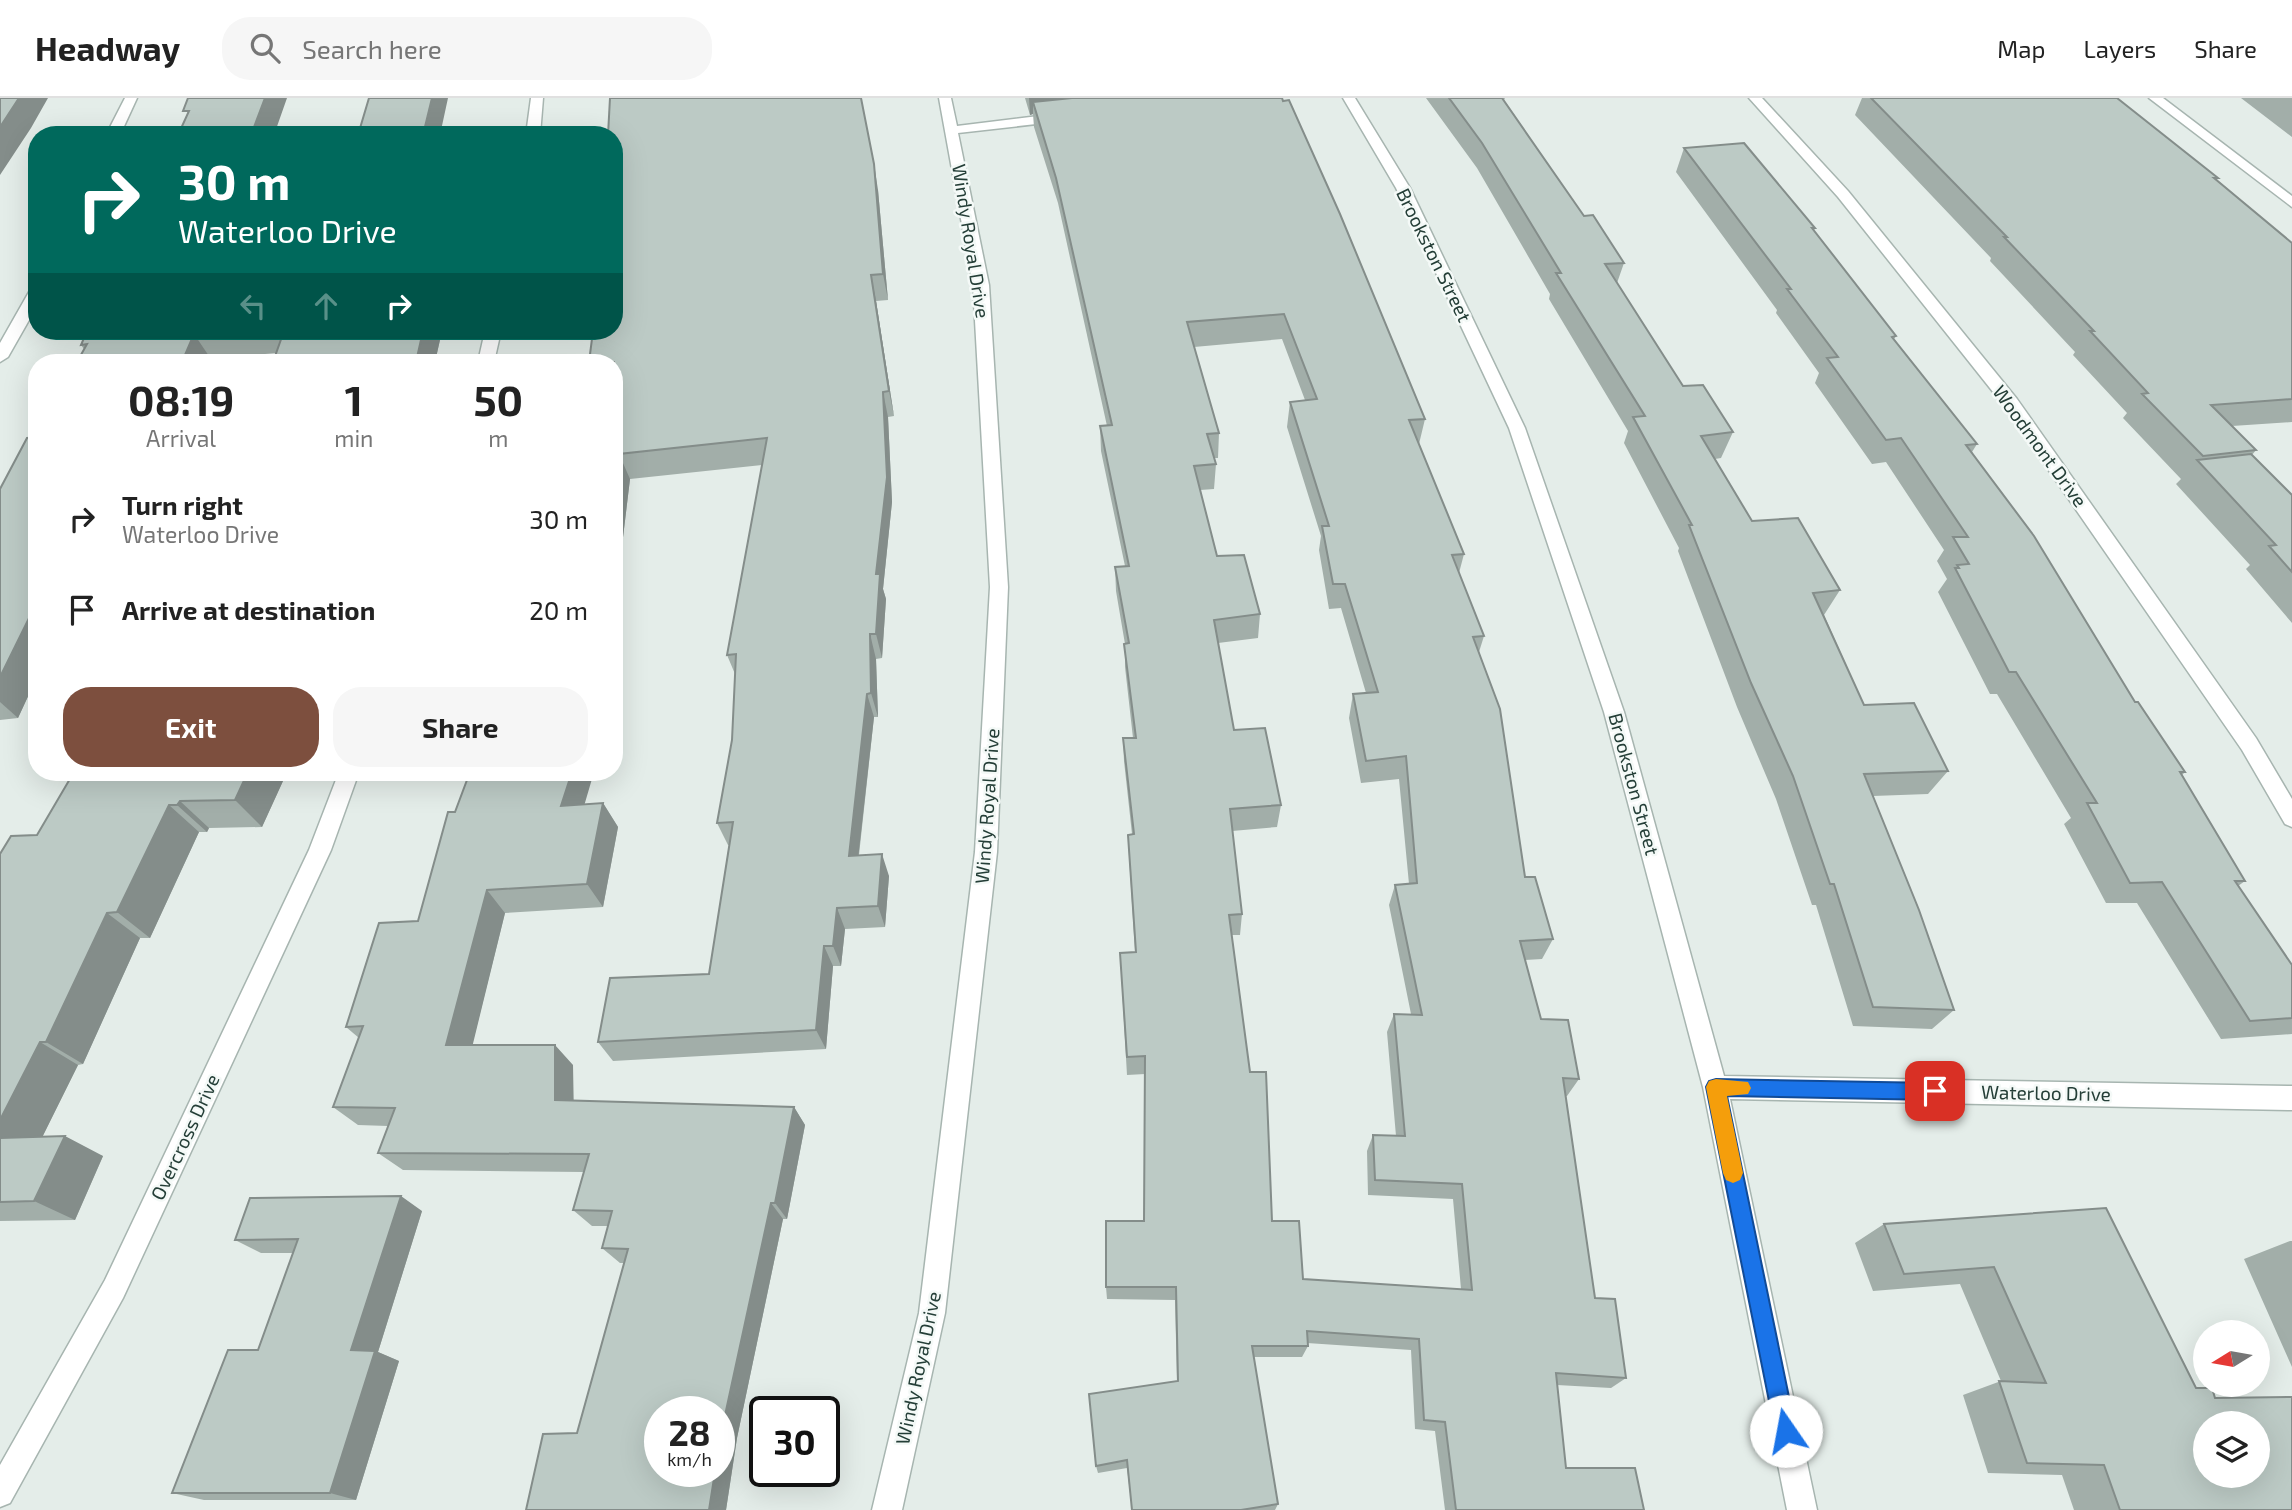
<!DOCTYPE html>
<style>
body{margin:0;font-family:"Exo 2",sans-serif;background:#f6f6f6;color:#222;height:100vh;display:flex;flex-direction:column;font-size:26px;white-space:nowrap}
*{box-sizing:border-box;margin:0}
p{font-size:23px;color:#767676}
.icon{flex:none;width:38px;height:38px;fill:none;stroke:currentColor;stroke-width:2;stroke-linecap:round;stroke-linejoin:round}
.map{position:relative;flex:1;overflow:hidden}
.side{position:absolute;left:28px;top:256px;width:595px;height:427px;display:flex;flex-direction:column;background:#fff;border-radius:28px;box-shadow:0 7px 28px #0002}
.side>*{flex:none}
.guide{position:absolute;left:28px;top:28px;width:595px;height:214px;border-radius:28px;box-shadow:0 7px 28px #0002;background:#00695c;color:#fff;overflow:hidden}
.needle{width:46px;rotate:259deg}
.controls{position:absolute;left:2193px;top:1222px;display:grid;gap:14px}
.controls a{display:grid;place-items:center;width:77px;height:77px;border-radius:50%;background:#fff;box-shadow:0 7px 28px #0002;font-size:35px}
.speed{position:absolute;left:644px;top:1298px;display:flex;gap:14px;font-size:35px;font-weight:700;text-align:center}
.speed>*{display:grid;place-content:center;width:91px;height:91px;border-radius:50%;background:#fff;box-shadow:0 7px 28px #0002;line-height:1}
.speed small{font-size:18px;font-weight:400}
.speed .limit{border:4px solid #111;border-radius:10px;background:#fff;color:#111}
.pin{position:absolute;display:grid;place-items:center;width:60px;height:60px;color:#fff;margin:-30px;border-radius:14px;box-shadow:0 4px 10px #0006}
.me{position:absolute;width:77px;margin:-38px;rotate:348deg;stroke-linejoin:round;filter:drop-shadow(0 0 5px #0008)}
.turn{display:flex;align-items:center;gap:24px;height:147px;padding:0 35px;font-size:32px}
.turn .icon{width:91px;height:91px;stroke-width:2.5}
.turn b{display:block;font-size:49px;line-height:60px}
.lanes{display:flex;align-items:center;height:66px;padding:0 35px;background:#0003;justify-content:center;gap:35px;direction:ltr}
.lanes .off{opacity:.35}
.eta{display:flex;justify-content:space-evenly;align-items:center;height:119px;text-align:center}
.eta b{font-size:42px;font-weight:700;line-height:49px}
.action{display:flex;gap:14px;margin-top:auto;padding:14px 35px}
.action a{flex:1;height:80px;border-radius:28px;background:#7d4f3e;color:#fff;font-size:28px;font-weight:700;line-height:80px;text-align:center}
.action a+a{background:#f6f6f6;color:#222}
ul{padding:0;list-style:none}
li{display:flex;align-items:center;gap:21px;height:91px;padding:0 35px}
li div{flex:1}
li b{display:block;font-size:26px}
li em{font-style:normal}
header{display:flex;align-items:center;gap:42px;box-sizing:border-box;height:98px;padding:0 35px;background:#fff;border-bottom:2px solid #e0e0e0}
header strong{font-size:33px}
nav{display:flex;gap:38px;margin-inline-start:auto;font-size:24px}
.search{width:490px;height:63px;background:#f6f6f6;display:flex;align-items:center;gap:18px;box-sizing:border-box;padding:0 24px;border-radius:28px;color:#767676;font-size:26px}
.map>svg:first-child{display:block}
</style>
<header>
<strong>Headway</strong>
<div class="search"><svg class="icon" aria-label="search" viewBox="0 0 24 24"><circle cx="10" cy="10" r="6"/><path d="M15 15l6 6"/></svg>Search here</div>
<nav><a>Map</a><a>Layers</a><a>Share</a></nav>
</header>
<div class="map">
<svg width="2292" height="1412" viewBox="0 0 2292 1412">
<rect width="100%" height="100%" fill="#e4ede9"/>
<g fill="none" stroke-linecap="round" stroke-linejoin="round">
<defs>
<path id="minor" d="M125,0h12l-17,37h-14z
M531,0h12l-3,37h-14z
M939,0h12l6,28 106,-13 7,4 -7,4 -105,12 31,152 19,302 -11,265 -52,461 -43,197h-30l47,-197 56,-461 15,-265 -17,-302z
M1343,0h12l55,90 115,240 99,284 100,364 568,10v24l-562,-11 87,411h-30l-84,-423 -99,-375 -95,-284 -113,-240z
M1749,0h13l86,93 169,208 239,339 36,61v28l-7,-3 -43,-74 -237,-343 -167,-210z
M2149,0h14l129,98v11z
M37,190v18l-29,51 -8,5v-19l29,-51z
M485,233h16l-7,31h-16z
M339,674h20l-28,78 -208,448 -113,205 -10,4v-42l105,-185 204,-430z"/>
</defs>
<use href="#minor" stroke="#a7b5b0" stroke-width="3"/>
<use href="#minor" fill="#fff" fill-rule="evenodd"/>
</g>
<path fill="#a2aea9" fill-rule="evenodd" d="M1025,0h257l143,321 -6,25 45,110 -5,19 25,63 -5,16 46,225 28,62 -11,20 -17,1 16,59 38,60 -12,17h-1l29,202 31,80 -15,10 -54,-3 9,83 78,42h-199l-10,-79 -20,-2 -4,-79 -104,-7 1,3 -6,11h-49l25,147 -3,6h-143l-5,-42 -29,5 -2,-7 81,-85 -2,-81 -68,-1 -1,-12 38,-66 1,-147 -18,1 -7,-122 15,-1 -6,-96 -1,-21 4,-1 -8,-73 -1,-23h10l-8,-71v-23l-9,-53 -1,-24 10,-1 -24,-115 -1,-25h7l-49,-223 -24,-76 -1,-13 -3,1zM1282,241l23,61 -15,2 -3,25 34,109 -2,14 10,59 12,-1 25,85 -13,1 -4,24 12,65 38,-4 10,105 -14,1 -6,20 22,109h-17l-7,18 9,104 -23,-1 -6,16 1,44 85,4 8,90 -158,-10 -31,-58 -22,-149 -18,-137h8l2,-21 -10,-83 45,-4 4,-22 -47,-75 -16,-87 40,-5 2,-24 -43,-58 -17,-66 14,-1 2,-25 -2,-6h4l1,-25 -25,-86z
M1426,0h79l-1,2 80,116 40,47 -7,20 66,103 50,46 -12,26 -6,1 37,62 88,69 -16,25 40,90 84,66 -20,23 -55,2 81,214 -22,19 -79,-3 -37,-121h-4l-36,-106 -39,-92 -59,-156 1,-3 -55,-105 4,-12 -79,-132 1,-5 -73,-126z
M1862,0h255l101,80 -1,2 75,63v179l-60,4 24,24 -4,5 40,40v128l-46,-54 4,-4 -74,-81 5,-5 -58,-61 4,-5 -54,-58 2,-3 -85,-91 1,-3 -136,-143z
M2241,0h51v39z
M1684,50l131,80 -1,3 82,105 -2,3 83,105 -5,8 163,250 50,70 -3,3 63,106 -7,5 54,79v69l-71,5 -84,-136h-31l-42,-79 7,-6 -74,-124h-7l-52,-102 9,-13 -10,-18 7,-11 -58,-88 -14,2 -57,-81 4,-10 -43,-60 1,-3 -101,-138z
M878,92l10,110 -12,1 18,115 -6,1 4,85 -9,87 3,10 -4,59 -6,1 2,58h-4l-15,138 30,21 -4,51 -40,2 -4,37h-8l-7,83 -213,12 -15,-19 111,-68 20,-129h-1l-11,-22 15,-83 3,-66 -8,-19 35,-190 -132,14 -9,75 -7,1v-193z
M87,233h355l-7,31h-162l3,-9 -65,6 -1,3h-133l7,-13 -3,-4z
M37,339v240l-19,41 -18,2v-231z
M74,674h201l8,9 -21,46 -53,1 -2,4h-8l-49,106h-10l-57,126 -5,1 -36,72 61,19 -28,64 -75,1v-367l37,-19z
M603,705l15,24 -15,80 -98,6 -33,132 101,20v36l221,6 11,18 -18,94h-4l-46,219 -11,72h-200l51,-77 47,-170h-4l-18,-15 6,-22h-16l-19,-16 11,-38 -181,-2 -25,-17 10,-27 -30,-1 -25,-18 26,-69 -13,-11 72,-106 37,-109z
M2106,1110l90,180 19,10 77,112h-218l-12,-35 -74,-2 -25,-78 38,-14 -41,-97 -87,7 -18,-48 29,-19z
M422,1113l-44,141 21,9 -43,139h-152l-32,-7 86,-143 35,-97h-32l-26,-13z
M2290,1143h2v126l-48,-108z"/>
<path fill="#848d8a" d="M19,0h29l-17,30 -31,47v-48z
M265,0h22l-13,37h-23z
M432,0h16l-8,37h-17z
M1029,0h141l-137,4v12l-3,1z
M874,66l4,26 10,110 -5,-26z
M871,177l5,26 18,115 -5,-25z
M423,233h19l-7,31h-19z
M194,236l17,25 -1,3h-28z
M883,294l5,25 4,85 -9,87 3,10 -4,59 -6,-24v-60z
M619,356l11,25 -9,75 -7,-16v-45z
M33,512l4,4v63l-19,41 -18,-16v-25z
M870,536l6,25 2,58 -7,-24z
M867,596l7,23 -18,160 -7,-21z
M248,674h27l8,9 -21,46 -27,-27z
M572,674h22l-17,58 -16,-24z
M180,703l29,27 -2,4 -30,-27z
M603,705l15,24 -15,80 -16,-23z
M169,707l30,27 -49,106 -33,-26z
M882,756l7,22 -4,51 -7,-21z
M487,792l18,23 -37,151 -22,-19z
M837,810l8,21 -4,37 -8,-20z
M107,815l33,25 -57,126 -37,-22z
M824,848l9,20 -7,83 -10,-19z
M40,944l38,23 -46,93 -32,-15v-23z
M555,947l18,20 1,54 -19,-19z
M794,1009l11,18 -18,94 -12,-16z
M65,1038l38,20 -28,64 -41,-19z
M401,1098l21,15 -44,141 21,9 -43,139 -26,-7 21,-143z
M771,1105l12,16 -46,219 -11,72h-17l6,-38h4v-29l3,-15z"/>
<path fill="#bccac5" stroke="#848d8a" stroke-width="2" fill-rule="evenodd" d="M0,0h19l-19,29z
M188,0h77l-14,37h-73l11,-24h-6z
M369,0h63l-9,37h-65z
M610,0h251l13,66 9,110 -12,1 18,116 -6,1 4,85 -11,97h4l-4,60h-6l1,59 -4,1 -18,162 33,-2 -4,52 -41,2 -4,38h-9l-8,84 -218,12 12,-64 99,-4 24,-152 -16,1 15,-83 4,-86 -9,1 40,-217 -148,16 -5,39v-131h-25l4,-31h21v-196h-6z
M1072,0h210l1,3 6,-1 51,114 85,205 -16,1 55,134 -12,1 32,81 -11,1 27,72 25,168h10l18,62 -33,2 21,78 27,1 11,59 -16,-1 32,220 20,1 11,79 -70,-5 10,95h69l9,42h-188l-11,-88 -21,-2 -5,-81 -112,-8 1,15h-56l26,158 -37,6h-109l-5,-50 -31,6 -7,-72 89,-13 -2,-94h-70v-66h38l1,-165 -18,1 -7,-104 16,-1 -8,-117 6,-1 -11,-96h13l-12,-94 5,-1 -14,-76 14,-1 -29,-140 12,-1 -56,-247 -23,-76zM1284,216l33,85 -27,3 39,124h-7l11,58h12l33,108 -25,2 13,67 40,-5 11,127 -22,2 27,130 -28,-1 11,122 -32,-1 2,45 87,4 10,106 -169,-11 -4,-58h-27l-6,-149h-16l-21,-157 13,-1 -12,-105 51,-4 -16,-77 -31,2 -20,-110 46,-6 -16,-59 -27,1 -23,-90 22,-2 -9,-30 12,-1 -32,-111z
M1449,0h53l82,118 9,-1 31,48 -19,1 78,122 20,-1 30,47 -32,4 51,85 46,-3 42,72 -27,3 51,112 50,-2 34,68 -84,3 55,136 35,100 -81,-3 -39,-123h-4l-37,-108 -42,-93 -62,-158h3l-59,-108 12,-1 -89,-143h5l-79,-130z
M1871,0h246l101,80h-4l78,65v156l-81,6 45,45 -53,6 -61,-62 6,-1 -58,-62h4l-90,-94h3z
M1744,45l71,85h-3l84,108 -4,1 85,107 -11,1 68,91 101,166h3l47,70h-5l65,109h-10l57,84v53l-42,3 -88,-139 -32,1 -43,-80h10l-81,-131h-7l-54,-104h4l-2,-3 12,-1 -16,-27h15l-67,-99 -15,2 -59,-82 11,-1 -51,-68h4l-107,-141z
M87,233h142l-35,3 -12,28h-105l10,-18 -6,1z
M284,233h139l-7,31h-143z
M37,339v173h-4l-33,67v-188l27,-51z
M2251,356l41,41v77l-23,-26 7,-1 -79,-85z
M74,674h174l-13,28 -55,1 -3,4h-8l-52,107 -10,1 -61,129h-6l-40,78v-266l11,-18 26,-1z
M470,674h102l-11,34 42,-3 -16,81 -100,6 -41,155h109v55l239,7 -19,96h-4l-52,240v-31h-59v60h55l-6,38h-183l17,-76 34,-1 51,-184 -26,-1 10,-37 -39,-1 16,-56 -211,-1 17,-45 -62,-1 30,-81 -17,1 33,-104 39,-2 30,-109h7z
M65,1038l-31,65 -34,1v-64z
M401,1098l-50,154 24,1 -45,142h-158l56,-143h30l40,-111 -63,1 15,-42z
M2106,1110l90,180h16l3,10 77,-1v113h-172l-16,-45 -77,-2 -28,-82 47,2 -52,-116 -90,7 -20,-50zM2205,1325h53v52h-53z"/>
<path fill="#1a73e8" stroke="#114b97" stroke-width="2" d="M1716,981l219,4 7,2 2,6 -2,6 -7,3 -208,-4 69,335 -3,7 -7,3 -8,-3 -3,-7 -69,-344 3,-6z"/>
<path fill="#f59e0b" d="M1716,981l32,3 3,6 -3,6 -21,2 16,77 -3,7 -7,3 -7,-3 -3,-7 -17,-86 3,-6z"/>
<g text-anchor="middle" stroke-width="5" stroke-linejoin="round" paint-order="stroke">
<g font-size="19" fill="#243e37" stroke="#f4f9f7">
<text transform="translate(971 143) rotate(81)" y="7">Windy Royal Drive</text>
<text transform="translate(1434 157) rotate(64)" y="7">Brookston Street</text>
<text transform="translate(2040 348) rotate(54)" y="7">Woodmont Drive</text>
<text transform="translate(1634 686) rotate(75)" y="7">Brookston Street</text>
<text transform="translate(987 708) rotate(-86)" y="7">Windy Royal Drive</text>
<text transform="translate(2046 995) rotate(1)" y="7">Waterloo Drive</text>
<text transform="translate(185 1039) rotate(-65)" y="7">Overcross Drive</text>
<text transform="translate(918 1270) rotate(-78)" y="7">Windy Royal Drive</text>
</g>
</g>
</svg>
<div class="controls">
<a><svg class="needle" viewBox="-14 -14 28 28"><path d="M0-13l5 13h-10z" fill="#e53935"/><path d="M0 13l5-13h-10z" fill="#767676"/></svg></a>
<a><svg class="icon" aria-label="layers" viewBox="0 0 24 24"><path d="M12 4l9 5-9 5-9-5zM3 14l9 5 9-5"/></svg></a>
</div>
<div class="speed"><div>28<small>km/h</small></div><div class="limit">30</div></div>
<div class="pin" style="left:1935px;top:993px;background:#d93025"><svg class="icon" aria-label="arrive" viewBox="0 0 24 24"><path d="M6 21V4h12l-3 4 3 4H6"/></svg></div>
<svg class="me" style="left:1786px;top:1333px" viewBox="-20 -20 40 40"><circle r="19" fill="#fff"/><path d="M0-13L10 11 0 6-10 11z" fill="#1a73e8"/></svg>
<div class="guide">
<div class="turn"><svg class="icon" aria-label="right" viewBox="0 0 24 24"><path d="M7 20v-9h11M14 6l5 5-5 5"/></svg><div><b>30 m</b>Waterloo Drive</div></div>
<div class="lanes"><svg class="icon off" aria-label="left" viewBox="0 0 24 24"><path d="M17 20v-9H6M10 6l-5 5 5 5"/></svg><svg class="icon off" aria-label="ahead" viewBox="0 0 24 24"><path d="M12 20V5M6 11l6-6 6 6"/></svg><svg class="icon" aria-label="right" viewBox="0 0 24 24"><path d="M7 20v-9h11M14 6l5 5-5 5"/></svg></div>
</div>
<section class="side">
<div class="eta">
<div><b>08:19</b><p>Arrival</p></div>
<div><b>1</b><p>min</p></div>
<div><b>50</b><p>m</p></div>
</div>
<ul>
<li><svg class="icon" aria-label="right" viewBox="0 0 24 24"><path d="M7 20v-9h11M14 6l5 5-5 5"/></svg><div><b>Turn right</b><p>Waterloo Drive</p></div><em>30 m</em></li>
<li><svg class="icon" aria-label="arrive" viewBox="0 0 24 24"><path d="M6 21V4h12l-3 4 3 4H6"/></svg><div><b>Arrive at destination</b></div><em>20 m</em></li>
</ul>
<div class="action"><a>Exit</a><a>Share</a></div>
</section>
</div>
